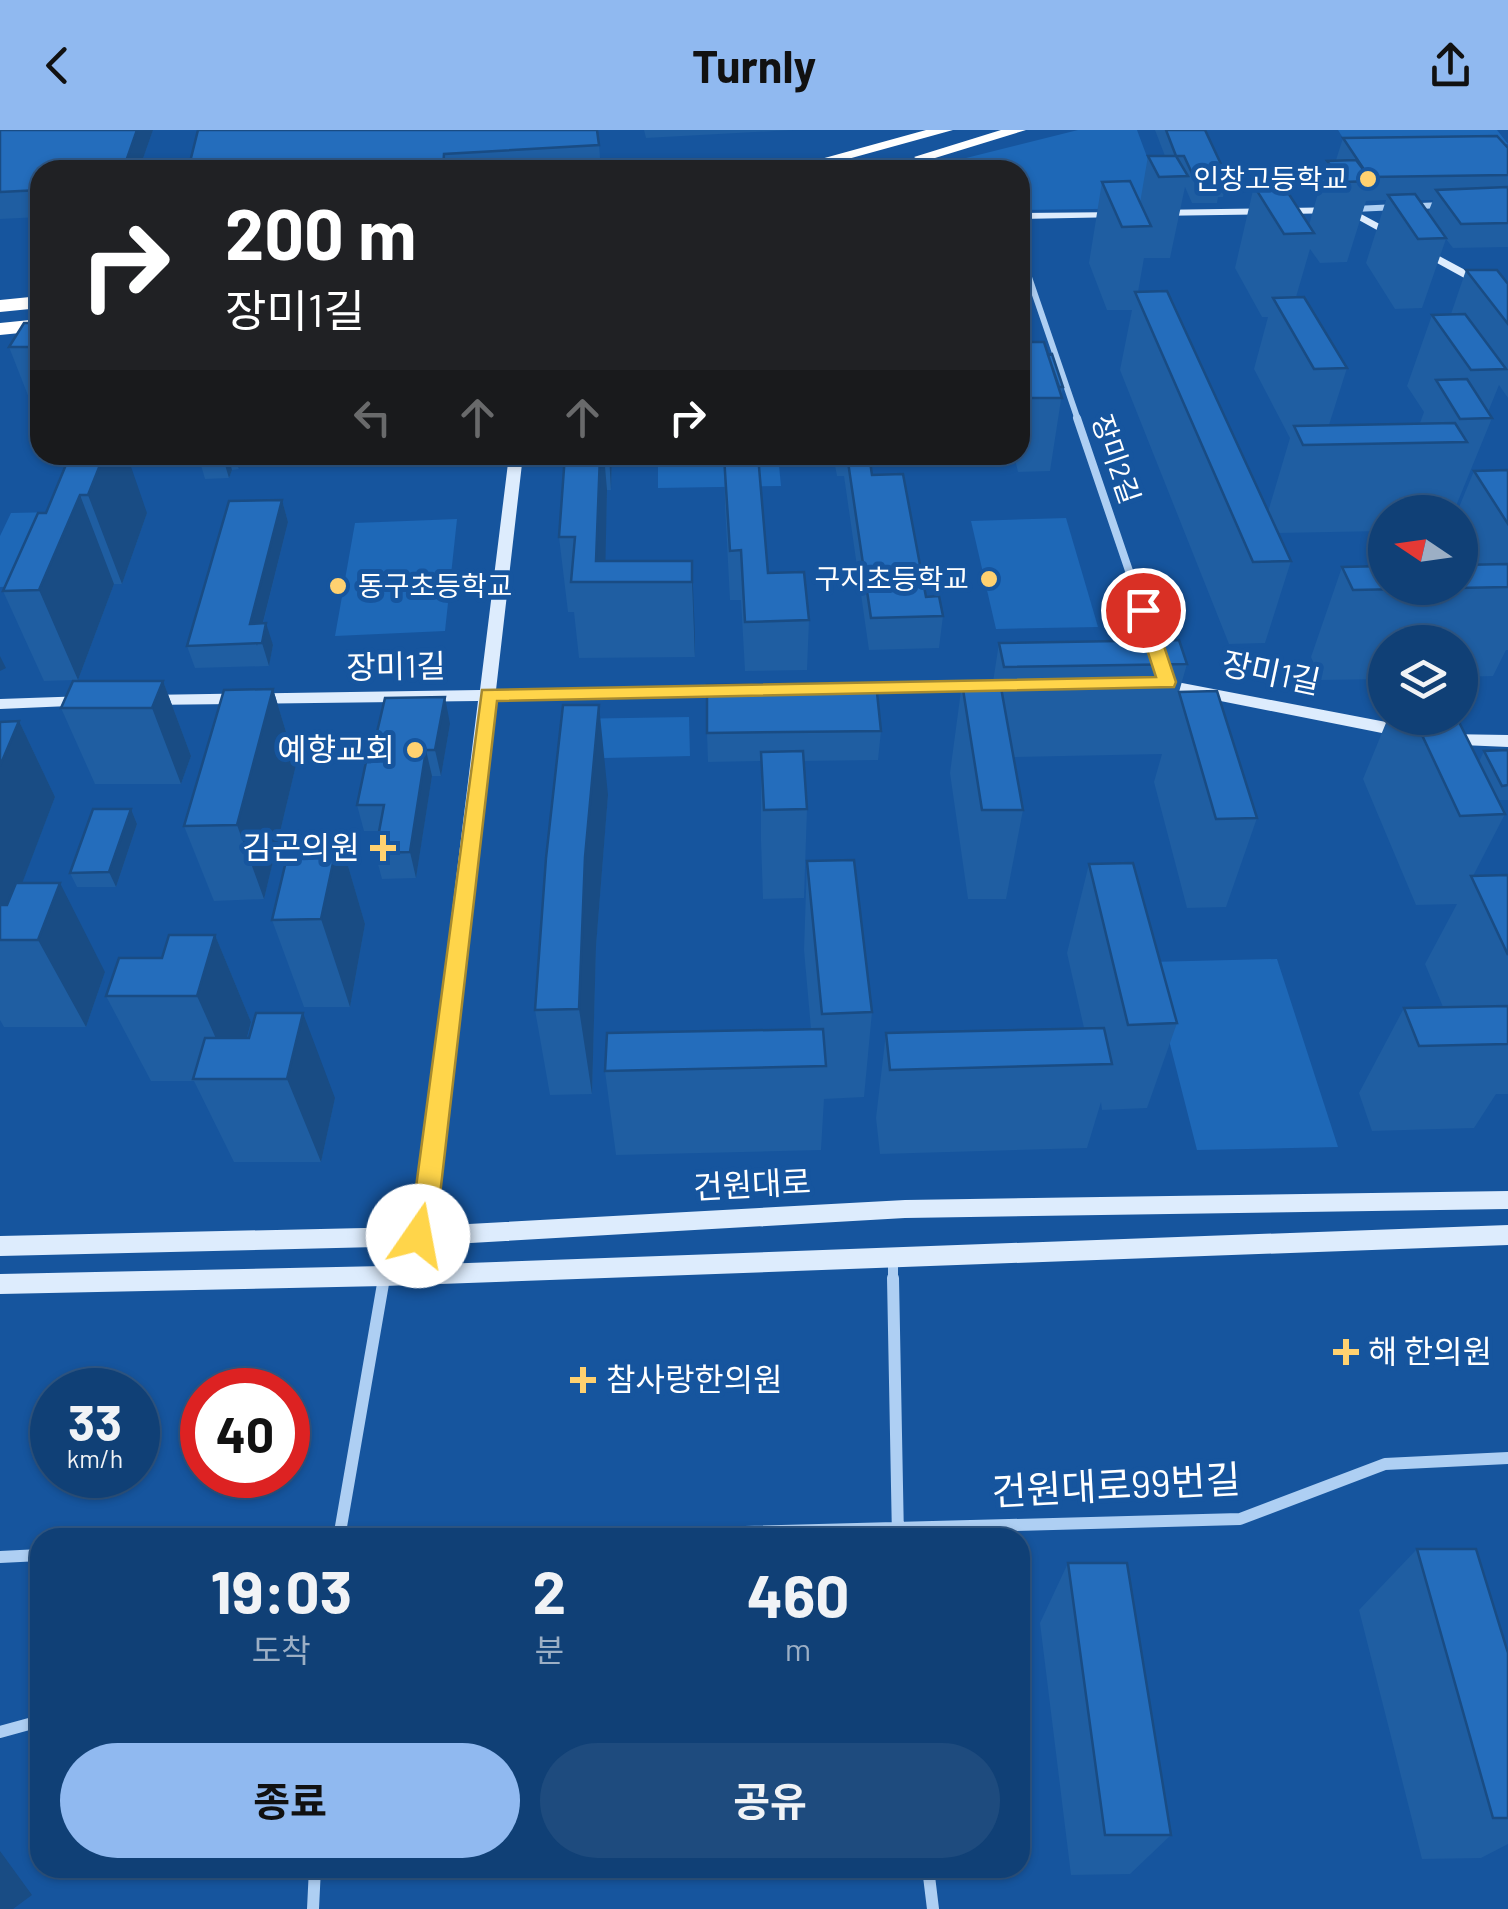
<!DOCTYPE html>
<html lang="ko">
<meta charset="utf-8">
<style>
body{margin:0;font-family:Barlow,"Noto Sans KR",sans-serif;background:#1e4b7e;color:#f1f3f6;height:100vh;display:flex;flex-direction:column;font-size:38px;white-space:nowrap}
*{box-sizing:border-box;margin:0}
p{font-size:32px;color:#9cafc5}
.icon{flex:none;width:55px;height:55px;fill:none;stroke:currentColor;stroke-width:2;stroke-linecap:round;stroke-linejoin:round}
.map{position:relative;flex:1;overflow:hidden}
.panel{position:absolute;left:30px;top:1398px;width:1000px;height:350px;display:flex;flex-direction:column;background:#104076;border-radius:30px;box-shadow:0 2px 8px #0004,0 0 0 2px #305988}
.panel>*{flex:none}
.top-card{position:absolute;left:30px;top:30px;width:1000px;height:305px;border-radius:30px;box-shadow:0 2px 8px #0004,0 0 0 2px #305988;background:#202124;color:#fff;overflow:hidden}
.needle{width:65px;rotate:283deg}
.tools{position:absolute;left:1368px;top:365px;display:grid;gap:20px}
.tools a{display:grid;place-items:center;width:110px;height:110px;border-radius:50%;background:#104076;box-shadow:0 2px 8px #0004,0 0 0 2px #305988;font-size:50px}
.speed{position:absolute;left:30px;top:1238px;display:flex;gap:20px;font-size:50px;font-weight:700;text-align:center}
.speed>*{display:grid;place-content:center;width:130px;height:130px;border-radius:50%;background:#104076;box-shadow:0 2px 8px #0004,0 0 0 2px #305988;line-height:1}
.speed small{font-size:25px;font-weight:400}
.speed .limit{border:15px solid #d22;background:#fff;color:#111}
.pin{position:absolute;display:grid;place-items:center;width:85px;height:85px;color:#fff;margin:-42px;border:5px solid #fff;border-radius:50%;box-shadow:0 2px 10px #0007}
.me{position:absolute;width:110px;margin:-55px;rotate:12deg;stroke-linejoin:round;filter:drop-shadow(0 0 8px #0008)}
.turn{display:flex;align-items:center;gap:35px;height:210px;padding:0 30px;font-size:45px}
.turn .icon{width:130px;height:130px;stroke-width:2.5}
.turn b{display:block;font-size:70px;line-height:85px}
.lanes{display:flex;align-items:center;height:95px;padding:0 30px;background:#0003;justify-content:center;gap:50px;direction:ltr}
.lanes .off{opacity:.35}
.eta{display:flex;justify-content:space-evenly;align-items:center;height:170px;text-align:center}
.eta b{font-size:60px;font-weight:700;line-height:70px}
.action{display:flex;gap:20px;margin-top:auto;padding:20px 30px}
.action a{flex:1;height:115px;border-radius:60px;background:#90b9f0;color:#111;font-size:40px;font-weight:700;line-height:115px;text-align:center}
.action a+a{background:#1e4b7e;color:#f1f3f6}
header{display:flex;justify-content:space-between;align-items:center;height:130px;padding:0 30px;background:#90b9f0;color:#111;font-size:45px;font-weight:700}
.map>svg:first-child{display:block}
</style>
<header><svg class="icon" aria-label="back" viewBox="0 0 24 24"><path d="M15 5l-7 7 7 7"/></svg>Turnly<svg class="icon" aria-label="share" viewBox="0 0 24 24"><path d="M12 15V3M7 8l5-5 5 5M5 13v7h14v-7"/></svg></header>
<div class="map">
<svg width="1508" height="1779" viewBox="0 0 1508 1779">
<rect width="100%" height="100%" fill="#16559e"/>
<path fill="#1e68b7" d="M1078,0h59l29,78 -146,2v-40h-102z
M1338,0h159l11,14 -160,2z
M658,325h120l3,31 -123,2z
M100,381l-29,74 -71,2v-51l11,-23z
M1066,388l32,109 -102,2 -25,-108z
M457,389l-12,112 -110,5 20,-113z
M689,587l1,39 -128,3 3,-40z
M1277,829l61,188 -141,3 -48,-188z"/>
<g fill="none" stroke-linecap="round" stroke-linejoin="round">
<path stroke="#aecff3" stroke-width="6" d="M1354,79l88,-4
M1020,121l58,169"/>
<path stroke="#aecff3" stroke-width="8" d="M1077,288l80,235"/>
<path stroke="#aecff3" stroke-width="10" d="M893,1129v21
M383,1150l33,-41"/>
<path stroke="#aecff3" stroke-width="12" d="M893,1148l5,260
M339,1408l45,-260
M516,1408l724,-19 145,-55 123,-6
M0,1427l40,-2
M0,1602l40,-11
M928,1738l5,41
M313,1779l2,-41"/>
<path fill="#ddecfd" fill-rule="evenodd" d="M1348,77l160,86v9l-162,-89 -194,3 -6,-3 6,-3z
M1127,82v4l-4,1 -103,2v-6z
M509,325h14l-27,235 236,-3 8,5 -8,5 -237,4 -56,494 -7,31 473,-26 603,-9v18l-603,9 -487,28 -418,10v-20l409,-9 8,-32 61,-494 -332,4 -8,-5 8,-5 334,-5z
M1156,548l251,48 8,6 -8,6 -257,-51v-8z
M987,551l6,1v8l-142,4 -8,-5 8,-5z
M87,566l6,1v8l-93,4v-10z
M1445,604l63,1v12l-69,-3v-8z
M1508,1095v20l-1124,41 -384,8v-20l384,-8z"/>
<path fill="#fff" fill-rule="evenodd" d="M926,0h27l-145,40h-27z
M1001,0h25l-104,32 -8,-5z
M40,166v12l-40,4v-12z
M40,189v12l-40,4v-12z"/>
</g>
<path fill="#1f5ea2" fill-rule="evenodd" d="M0,0h153l-14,40h-99v47l-40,2z
M198,0l401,15 2,25h-413z
M644,0h149l-147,8z
M1155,0h50l22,47 -4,20h-5l-1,6h-25l-7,-16 -15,71h-26l-6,34 130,220 22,-74 -36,-69 14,-52h-6l-27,-49 19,-82 55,39 18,-64 9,-1 7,-22 165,10v99l-55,1 -7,-9 -24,69 -27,1 -29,-46 20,-63 -20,1 -19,61 -27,1 -10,-14 -14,48 51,71 -18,57 91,-2 4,-11 -17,-26 25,-71 19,-1 15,-44 42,14v114l-9,-13 -11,27 4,6 -36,88h-15l-2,6h-54v19l-107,2 13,28 -26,82 -36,1 -109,-274 12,-60h-25l-18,-47 13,-81 38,21 8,-47h17zM1419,70h14l-5,13z
M40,193v103l-31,-79z
M1020,212l28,13 15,32 -13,84 -32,1 -4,-17h6z
M70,325l77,58 -25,71h-8l-36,96 -34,1 -41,-90 43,-78z
M198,325h45l-4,14 -7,1 -3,8 -24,1z
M565,325h47l-1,35h-4l-2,71h87l3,96 -116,1 -5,-46h-6l-9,-75z
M833,325h36l3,20 54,122 17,19 -4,32 -70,2 -25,-174h-7z
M724,326l44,117 41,47 -2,50 -62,1 -4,-71h-11l-5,-95z
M1508,340v180h-2l-13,26 -33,1v-35h-75v37l-64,1 -10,-23 31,-90 118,21v-76h-3l17,-41z
M282,370l6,22 -25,101 10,22 -4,21 -74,2 -8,-22z
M999,513l188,21 -8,28 78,126 -31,89 -39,1 -33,-126 8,-28 -149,3 10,53 -17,89h-38l-18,-126 12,-90 31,-1z
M163,551l28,75 -10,28h-86l-34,-76z
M273,559l23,76 -32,134 -50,2 -30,-75z
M1388,588h69l22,44 5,-11 24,-1v50h-10l7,14 -32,62 35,-1v219h-12l-22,34 -102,3 -13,-38 45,-85 39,-1 -18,-43 32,-60 -41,1 -53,-126z
M19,591l36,76 -33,86 83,89 -19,55h-82l-4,-7v-298z
M450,594l-9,52h-9l-16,102 -34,1 -7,-26 4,-22h-15l-7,-26 13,-43z
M881,601l-3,29 -74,1 3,48 -3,89 -41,1 -2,-58v-80l-53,1 -1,-29z
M608,665l-12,151 -4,148 -42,1 -15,-85z
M131,679l6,15 -21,63h-39l-7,-14z
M339,705l26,89 -15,83h-46l-32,-87z
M807,731l65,151 -8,85 -40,2 -3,51 -205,5 -11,-84 206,-42 -7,-79z
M1089,734l88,159 -30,85 -45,2 -1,-8 -14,46 -207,6 -4,-36 10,-85 198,-5 -17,-75z
M215,805l36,87 -4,16 88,60 -14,64h-87l-40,-81h-43l-45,-85 56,-38z
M1417,1419l91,104v191l-27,14 -59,1 -63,-249z
M1068,1433l103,272 -41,39 -59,1 -31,-252z"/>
<path fill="#194c84" d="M137,0h16l-14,40h-16z
M104,325h23l20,58 -25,71 -34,-89z
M222,325h6l4,15 -3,8z
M235,325h8l-4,14z
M600,325h4l3,35 -2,92 -9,-21z
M609,325h3l-1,35z
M80,365l34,89 -36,96 -39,-90z
M282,370l6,22 -31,124 -7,-22z
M692,431l3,75v21l-3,-75z
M266,493l7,22 -4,21 -7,-23z
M0,526l6,12 -6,3z
M163,551l28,75 -10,28 -29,-76z
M273,559l23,76 -32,134 -27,-74z
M445,567l5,27 -9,52 -6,-26z
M599,575l9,90 -12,151 -4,148 -13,-85 6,-152z
M19,591l36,76 -48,126 -7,-13v-144z
M426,620l6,26 -16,102 -6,-26z
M131,679l6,15 -21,63 -7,-15z
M339,705l26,89 -15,83 -29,-88z
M60,753l45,89 -19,55 -48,-87z
M215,805l36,87 -15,57h-2l-37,-83z
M303,883l32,85 -14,64 -34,-83z
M0,1721l32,44 -19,14h-13z"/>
<path fill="#246dbc" stroke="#194c84" stroke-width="2.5" d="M0,0h137l-14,40h-83v20l-40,2z
M198,0h399l2,15 -155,9 -1,16h-255z
M1166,0h39l22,47h-9l3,7h-24l-13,-28h-8z
M1497,6l11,12v27l-139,2 -26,-39z
M1148,26h28l12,20 -29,1z
M1356,30l16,21 -29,1 -16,-21z
M1130,51l21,45 -29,1 -20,-45z
M1283,55l31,48 -30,1 -30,-48z
M1508,57v36l-47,1 -25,-34z
M1415,64l31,44 -28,1 -30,-44z
M1466,140h31l11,14v40z
M1167,161l124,270 -38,1 -118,-270z
M1304,167l43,71 -33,1 -41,-71z
M1465,184l41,55 -35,1 -39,-55z
M24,193h16v24h-31z
M1020,212h24l18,56h-33l-9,-32z
M1052,224l11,33h-4l-11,-32z
M1467,249l25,39 -32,1 -24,-39z
M1455,293l12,19 -164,3 -9,-19z
M70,325h34l-16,40h-8l-41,95 -36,1 35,-78h8z
M565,325h35l-4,106h96v21h-121l4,-45h-16z
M758,325l10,118 36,-1 5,48 -64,2 -4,-72 -11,1 -6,-95z
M847,325h22l3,20 31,-1 23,123 13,-1 4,20 -72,2z
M1508,340v54l-34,-53z
M282,370l-32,124 16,-1 -4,20 -75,3 42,-145z
M1508,434v23l-155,3 -11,-23 43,-1v22h75v-23z
M1179,510l8,24 -183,3 -5,-24z
M73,551h90l-11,27h-91z
M1000,552l23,128h-41l-20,-127z
M876,553l5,48 -174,2v-48z
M273,559l-36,136 -53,1 40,-136z
M1217,561l40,127 -41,1 -37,-127z
M445,567l-10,53h-9l-16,102 -35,1 9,-48h-27l9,-43h4l15,-64z
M563,575h36l-14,152 -6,152 -44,1 11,-152z
M1414,588h43l48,96 -45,2z
M19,591l-19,45v-44z
M1508,620v35l-6,1 -18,-35z
M803,621l4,58 -43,1 -3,-58z
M93,679h38l-22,63 -39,1z
M339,705l-18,84 -49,1 20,-84z
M854,730l18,152 -50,2 -15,-153z
M1133,733l44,160 -49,2 -39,-161z
M1508,745v80l-37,-79z
M16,753h44l-22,57h-38v-35h7z
M169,805h46l-18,61h-91l13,-38h43z
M1508,876v38l-89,2 -15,-38z
M256,883h47l-16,66h-94l12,-41h44z
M1104,898l8,36 -222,6 -4,-37z
M823,899l3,37 -221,5 2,-38z
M1417,1419h59l32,104v165h-15z
M1068,1433h59l44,272h-66z"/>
<path fill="#ffd54a" stroke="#a68a30" stroke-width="2.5" d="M1143,474l9,6 24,72 -2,5 -677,14 -57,494 -13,49 -9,4 -8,-4 -4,-8 9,-41 67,-505 674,-13 -22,-67z"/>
<g fill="#ffd170" stroke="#16559e" stroke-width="4">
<circle cx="1368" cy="49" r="10"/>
<circle cx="989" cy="449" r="10"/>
<circle cx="338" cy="456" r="10"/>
<circle cx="415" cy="620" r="10"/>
<path d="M378 703h10v10h10v10h-10v10h-10v-10h-10v-10h10z"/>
<path d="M1341 1207h10v10h10v10h-10v10h-10v-10h-10v-10h10z"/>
<path d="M578 1235h10v10h10v10h-10v10h-10v-10h-10v-10h10z"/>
</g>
<g text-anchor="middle" stroke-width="10" stroke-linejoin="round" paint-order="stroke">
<g font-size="28" fill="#fff" stroke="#16559e" text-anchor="end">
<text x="1348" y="59">인창고등학교</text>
<text x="969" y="459">구지초등학교</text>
<text x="358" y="466" text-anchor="start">동구초등학교</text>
</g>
<g font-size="28" fill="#fff" stroke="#16559e">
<text transform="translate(1116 329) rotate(71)" y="10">장미2길</text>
</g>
<g font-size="32" fill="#fff" stroke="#16559e">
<text transform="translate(396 537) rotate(-1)" y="11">장미1길</text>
<text transform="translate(1271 543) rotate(12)" y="11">장미1길</text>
<text transform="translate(752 1055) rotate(-3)" y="11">건원대로</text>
</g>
<g font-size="32" fill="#fff" stroke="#16559e" text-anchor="end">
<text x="395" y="631">예향교회</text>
<text x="360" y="729">김곤의원</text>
<text x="1368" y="1233" text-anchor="start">해 한의원</text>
<text x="606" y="1261" text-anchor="start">참사랑한의원</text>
</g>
<g font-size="38" fill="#fff" stroke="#16559e">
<text transform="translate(1116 1356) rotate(-3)" y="13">건원대로99번길</text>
</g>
</g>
</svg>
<div class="tools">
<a><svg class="needle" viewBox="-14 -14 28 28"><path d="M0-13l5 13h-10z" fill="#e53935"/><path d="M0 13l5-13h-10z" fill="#9cafc5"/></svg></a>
<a><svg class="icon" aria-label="layers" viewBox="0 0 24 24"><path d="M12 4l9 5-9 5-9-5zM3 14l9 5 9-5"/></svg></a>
</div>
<div class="speed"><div>33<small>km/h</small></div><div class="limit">40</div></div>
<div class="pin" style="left:1143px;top:480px;background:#d93025"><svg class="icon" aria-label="arrive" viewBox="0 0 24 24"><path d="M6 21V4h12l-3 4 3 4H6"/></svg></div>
<svg class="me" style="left:418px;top:1106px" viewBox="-20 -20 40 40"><circle r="19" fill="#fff"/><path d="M0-13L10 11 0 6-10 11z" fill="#ffd54a"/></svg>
<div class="top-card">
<div class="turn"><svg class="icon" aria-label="right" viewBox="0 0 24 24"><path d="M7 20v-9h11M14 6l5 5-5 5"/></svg><div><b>200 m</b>장미1길</div></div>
<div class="lanes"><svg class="icon off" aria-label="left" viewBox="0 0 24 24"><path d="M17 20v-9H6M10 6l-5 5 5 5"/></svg><svg class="icon off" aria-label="ahead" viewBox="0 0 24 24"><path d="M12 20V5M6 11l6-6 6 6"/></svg><svg class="icon off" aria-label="ahead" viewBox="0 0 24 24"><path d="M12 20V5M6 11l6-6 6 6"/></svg><svg class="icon" aria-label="right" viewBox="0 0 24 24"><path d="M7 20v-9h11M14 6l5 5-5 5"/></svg></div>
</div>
<section class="panel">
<div class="eta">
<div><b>19:03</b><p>도착</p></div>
<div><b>2</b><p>분</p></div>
<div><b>460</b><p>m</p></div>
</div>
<div class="action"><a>종료</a><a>공유</a></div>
</section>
</div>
